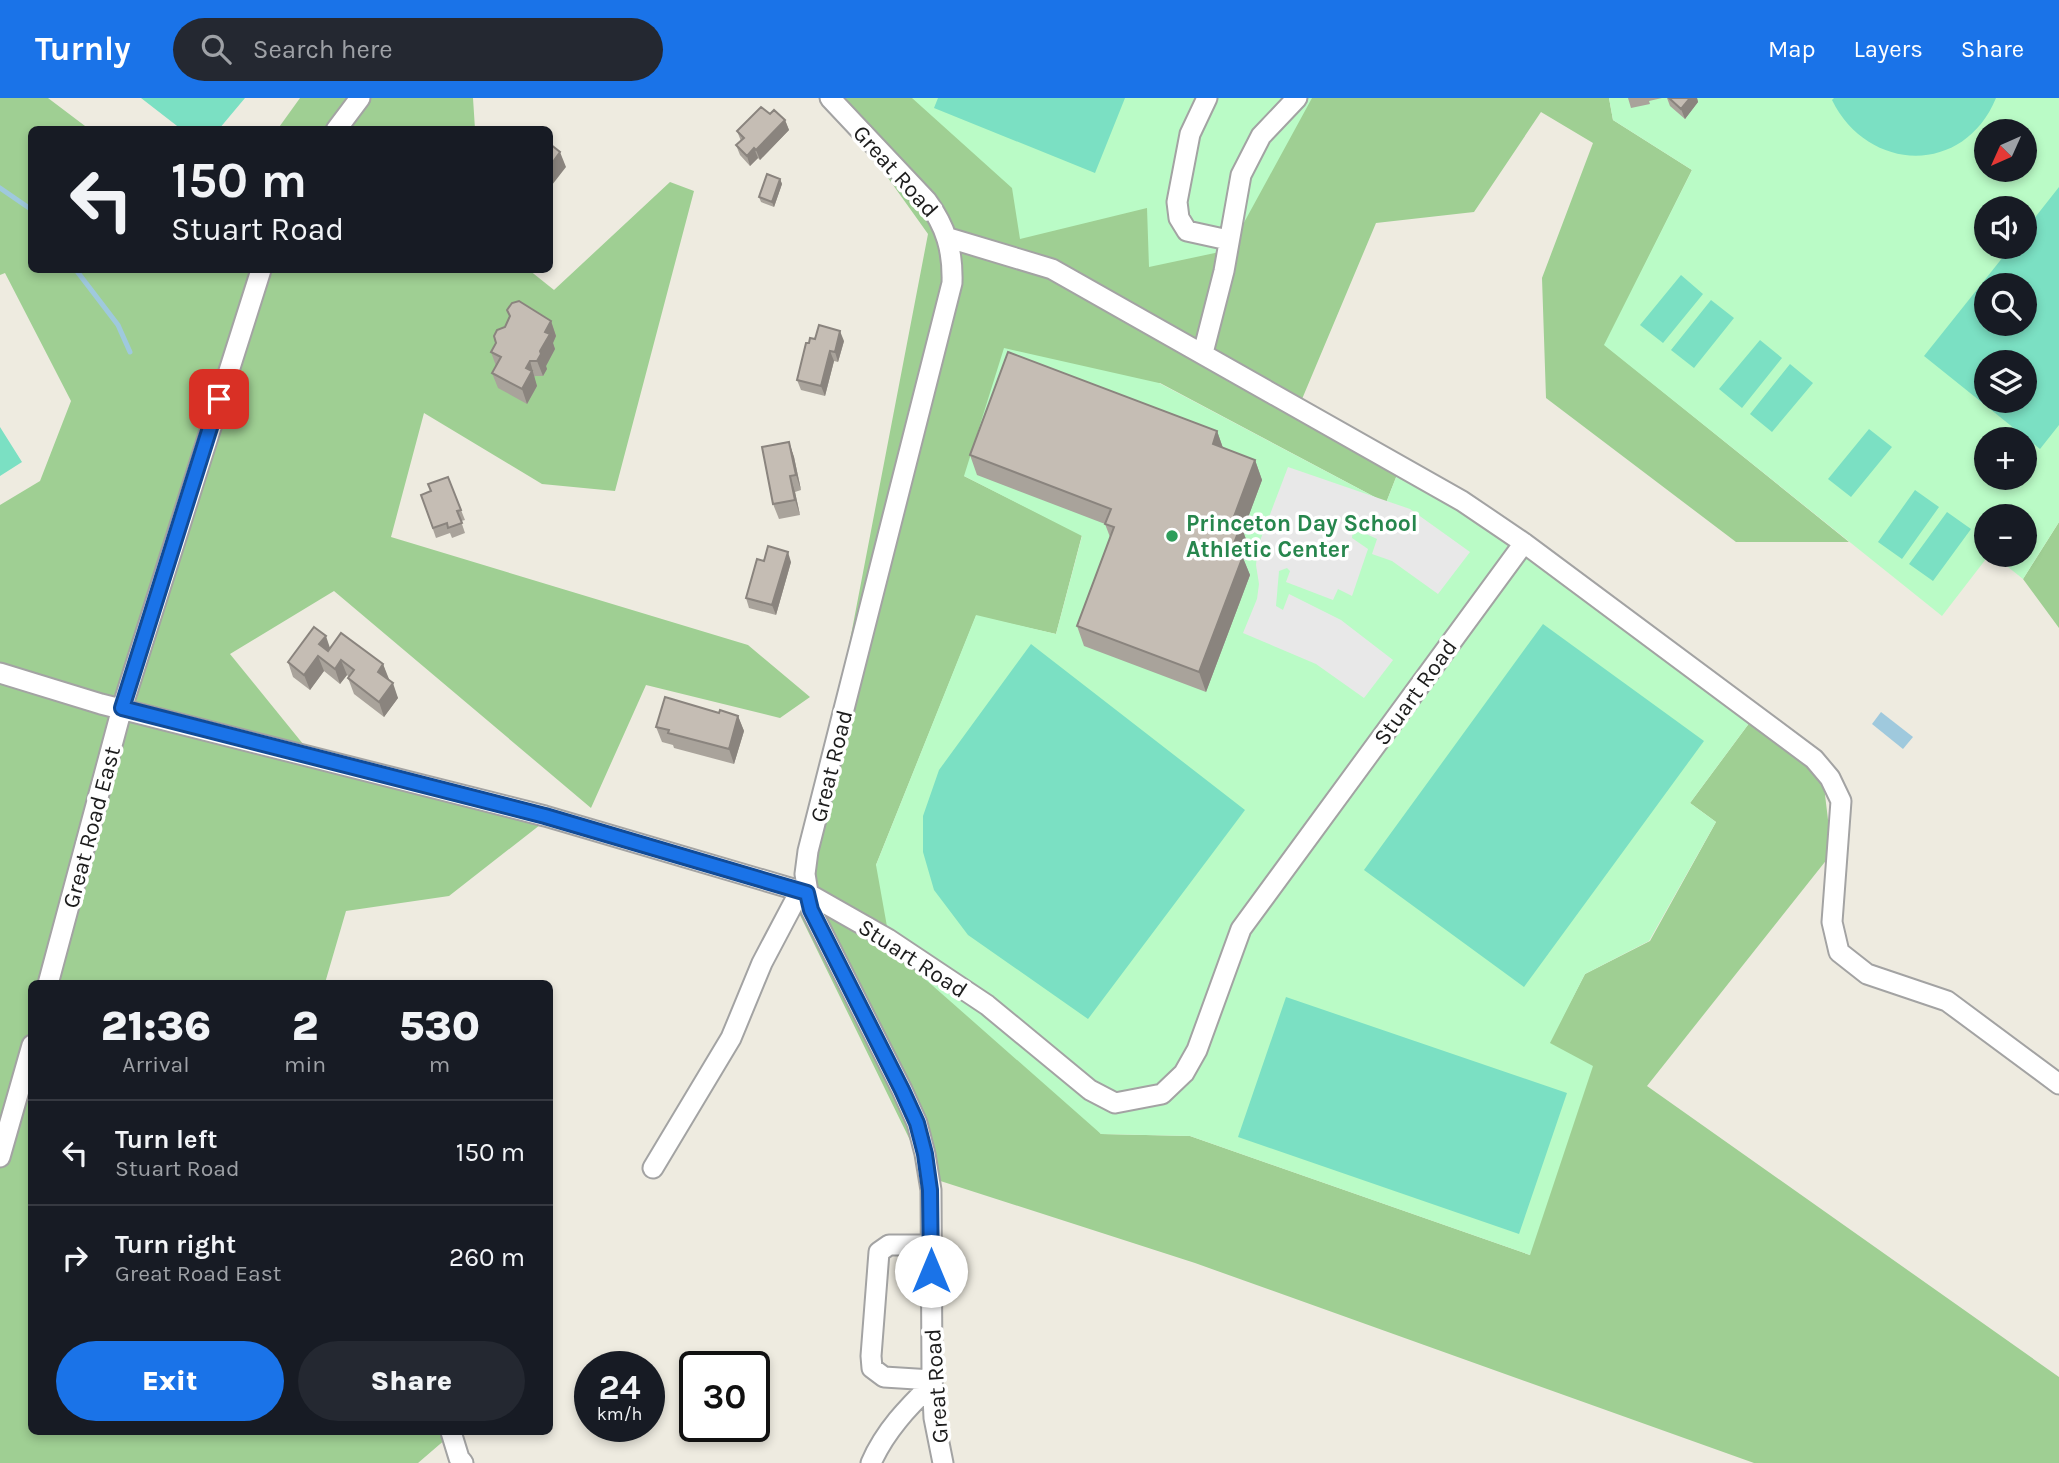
<!DOCTYPE html>
<meta charset="utf-8">
<style>
body{margin:0;font-family:Karla,sans-serif;background:#242831;color:#f1f3f6;height:100vh;display:flex;flex-direction:column;font-size:26px;white-space:nowrap}
*{box-sizing:border-box;margin:0}
p{font-size:23px;color:#9ea1a6}
.icon{flex:none;width:38px;height:38px;fill:none;stroke:currentColor;stroke-width:2;stroke-linecap:round;stroke-linejoin:round}
.map{position:relative;flex:1;overflow:hidden}
.sheet{position:absolute;left:28px;top:882px;width:525px;height:455px;display:flex;flex-direction:column;background:#171b24;border-radius:10px;box-shadow:0 4px 10px #0003}
.sheet>*{flex:none}
.guide{position:absolute;left:28px;top:28px;width:525px;height:147px;border-radius:10px;box-shadow:0 4px 10px #0003;background:#171b24;color:#f1f3f6;overflow:hidden}
.needle{width:46px;rotate:225deg}
.controls{position:absolute;left:1974px;top:21px;display:grid;gap:14px}
.controls a{display:grid;place-items:center;width:63px;height:63px;border-radius:50%;background:#171b24;box-shadow:0 4px 10px #0003;font-size:35px}
.speed{position:absolute;left:574px;top:1253px;display:flex;gap:14px;font-size:35px;font-weight:700;text-align:center}
.speed>*{display:grid;place-content:center;width:91px;height:91px;border-radius:50%;background:#171b24;box-shadow:0 4px 10px #0003;line-height:1}
.speed small{font-size:18px;font-weight:400}
.speed .limit{border:4px solid #111;border-radius:10px;background:#fff;color:#111}
.pin{position:absolute;display:grid;place-items:center;width:60px;height:60px;color:#fff;margin:-30px;border-radius:14px;box-shadow:0 4px 10px #0006}
.me{position:absolute;width:77px;margin:-38px;rotate:0deg;stroke-linejoin:round;filter:drop-shadow(0 0 5px #0008)}
.turn{display:flex;align-items:center;gap:24px;height:147px;padding:0 28px;font-size:32px}
.turn .icon{width:91px;height:91px;stroke-width:2.5}
.turn b{display:block;font-size:49px;line-height:60px}
.eta{display:flex;justify-content:space-evenly;align-items:center;height:119px;text-align:center}
.eta b{font-size:42px;font-weight:800;line-height:49px}
.action{display:flex;gap:14px;margin-top:auto;padding:14px 28px}
.action a{flex:1;height:80px;border-radius:42px;background:#1a73e8;color:#fff;font-size:28px;font-weight:800;line-height:80px;text-align:center}
.action a+a{background:#242831;color:#f1f3f6}
ul{padding:0;list-style:none}
li{display:flex;align-items:center;gap:21px;height:105px;padding:0 28px;border-top:2px solid #363941}
li div{flex:1}
li b{display:block;font-size:26px}
li em{font-style:normal}
header{display:flex;align-items:center;gap:42px;box-sizing:border-box;height:98px;padding:0 35px;background:#1a73e8;color:#fff}
header strong{font-size:33px}
nav{display:flex;gap:38px;margin-inline-start:auto;font-size:24px}
.search{width:490px;height:63px;background:#242831;display:flex;align-items:center;gap:18px;box-sizing:border-box;padding:0 24px;border-radius:38px;color:#9ea1a6;font-size:26px}
.map>svg:first-child{display:block}
</style>
<header>
<strong>Turnly</strong>
<div class="search"><svg class="icon" aria-label="search" viewBox="0 0 24 24"><circle cx="10" cy="10" r="6"/><path d="M15 15l6 6"/></svg>Search here</div>
<nav><a>Map</a><a>Layers</a><a>Share</a></nav>
</header>
<div class="map">
<svg width="2059" height="1365" viewBox="0 0 2059 1365">
<rect width="100%" height="100%" fill="#eeebe0"/>
<path fill="#9fcf93" d="M0,0h48l41,31 -57,1v140h497l25,20 116,-108 24,9 -79,300 -73,-7 -118,-71 -33,124 357,108 62,52 -30,21 -134,-33 -55,123 -257,-217 -104,63 86,106 238,54 -105,82 -103,15 -21,72 -293,1v448h422l-36,31h-418v-958l40,-24 31,-80 -66,-128 -5,2z
M300,0h173l2,31 -198,1z
M831,0h778l4,22 79,50 -87,175 244,197h-113l-190,-144 -4,-120 51,-135 -52,-31 -67,100 -98,11 -79,188 105,51 -16,41 -226,-120 -196,93 118,59 -26,99 -80,-18 -100,249 225,269 89,2 340,119 19,-212 36,-69 65,-33 66,-119 -26,-19 63,-85 70,60 9,75 -185,233 412,291v86h-305l-559,-200 -267,-86 -130,-266 130,-677z
M2059,424v106l-36,-49z"/>
<path fill="#bafbc6" fill-rule="evenodd" d="M912,0h400l-83,152 -80,17 -2,-59 -127,31 -8,-51z
M1609,0h450v424l-36,57 -30,-24h32v-39h-39v39h3l-47,61 -338,-271 88,-175 -79,-50zM1986,33h39v39h-39zM1986,110h39v39h-39zM1986,187h39v39h-39zM1986,264h39v39h-39zM1986,341h39v39h-39z
M1004,250l155,35 227,120 16,-41 351,256 -63,85 26,19 -67,119 -64,33 -35,69 43,23 -63,189 -340,-119 -89,-2 -210,-185 -15,-84 100,-250 80,19 26,-98 -118,-60z"/>
<path fill="#7be0c3" fill-rule="evenodd" d="M141,0h104l-26,31h-38z
M938,0h187l-30,75 -161,-65z
M1834,0h162c-32,78 -128,75 -164,2z
M2059,89v238l-19,24 -116,-93 87,-109h14v-17zM2025,187v39h-39v-39zM1986,264h39v39h-39z
M1681,177l22,19 -40,49 -23,-18z
M1711,202l23,18 -40,50 -23,-18z
M1760,242l22,18 -40,50 -23,-19z
M1790,266l23,19 -41,49 -22,-18z
M0,329l22,35 -22,14z
M1869,331l23,18 -41,50 -23,-18z
M1915,392l24,17 -37,52 -24,-17z
M1947,414l24,17 -38,52 -24,-17z
M1543,526l161,117 -180,246 -160,-117z
M1031,546l214,166 -157,209 -120,-84 -34,-45 -11,-38v-36l16,-46z
M1286,899l281,96 -48,141 -281,-97z"/>
<path fill="#e8e8e8" d="M1288,369l122,42 60,43 -32,42 -46,-33 -20,-7 5,-15 -17,-8 -7,-1 -1,8 16,11 -16,47 -14,-7 -5,11 -47,-18 4,-11 -3,-3 -8,3 -3,35 7,4 6,-16 52,26 52,40 -29,38 -48,-34 -73,-31 14,-34 2,-15 -3,-19 2,-19z"/>
<path fill="#9fc9dd" d="M1881,614l32,25 -10,12 -31,-25z"/>
<g fill="none" stroke-linecap="round" stroke-linejoin="round">
<path stroke="#9fc9dd" stroke-width="5" d="M0,90l32,22
M76,172l42,55 12,27"/>
<defs>
<path id="minor" d="M830,0l97,103c19,26 26,49 25,82l-144,568 -3,23 6,36 91,180 15,33 8,31 6,36 1,185 2,43 9,45
M1207,0l-17,36 -13,68 2,16 8,13 41,9
M336,32l24,-32
M949,140l103,31 410,232 62,42 290,216 16,19 11,23 -9,121 7,30 28,22 80,27 112,83
M1203,255l21,-82 17,-96 20,-39 36,-38
M0,575l101,31 444,112 262,77 81,46 99,66 103,85 25,13 47,-9 22,-21 13,-23 44,-121 283,-386
M48,886l74,-276 139,-438
M0,1059l32,-112
M653,1070l78,-130 31,-75 38,-72
M931,1147h-42l-10,7 -8,104 1,12 12,9 48,3
M451,1334l8,26 4,5
M871,1365c14,-32 37,-56 61,-79"/>
</defs>
<use href="#minor" stroke="#a3a3a3" stroke-width="23"/>
<use href="#minor" stroke="#fff" stroke-width="19"/>
</g>
<path fill="#a9a39b" d="M1628,0h34l-13,3 1,3 -19,4z
M1667,0h30l1,4 -13,17 -15,-13z
M770,16l15,6 4,10 -29,30 -2,-2 -8,8 -10,-11 -4,-10 5,-4 -4,-10z
M780,81l2,5 -8,23 -13,-5 -2,-5z
M507,212l44,11 5,15 -3,7 2,6 -9,17 1,3 -4,7h-8l-1,1 3,9 -10,18 -29,-16 -6,-15 4,-7 -5,-14 19,-35z
M844,243l-6,21 -4,-1 -9,35 -24,-6 -4,-10 12,-37z
M1217,333l6,17 32,12 7,20 -19,51 5,14 -5,13 7,17 -44,117 -122,-46 -7,-20 33,-89 -5,-13 -128,-49 -7,-20z
M789,344l5,15 7,33 -6,2 5,23 -21,4 -6,-15z
M421,397l40,15 4,10 -4,1 4,12 -13,5 -2,-5 -14,5z
M764,463l27,1 -15,53 -27,-7 -3,-10z
M330,549l53,17 5,16 10,18 -14,19 -30,-23 -6,-16 1,-1 -2,-2 -7,9 -16,-13 -14,19 -17,-13 -5,-15z
M719,615l19,3 6,15 -10,33 -60,-16 -1,-3 -11,-3 -6,-15z"/>
<path fill="#8a847e" d="M1690,0h7l1,4 -13,17 -4,-10z
M785,22l4,10 -29,30 -4,-10z
M754,50l4,10 -8,8 -3,-10z
M560,54l6,15 -14,18 -2,-7v-12z
M780,81l2,5 -8,23 -2,-5z
M551,223l5,15 -3,7 2,6 -9,17 1,3 -4,7 -6,-15 8,-29z
M840,233l4,10 -6,21 -3,-10z
M830,253l4,10 -9,35 -4,-10z
M530,263l7,25 -10,18 -5,-15 4,-21z
M1217,333l7,20 -11,-7z
M789,344l5,15 7,33 -5,-15z
M1255,362l7,20 -19,51 5,14 -5,13 7,17 -44,117 -7,-20 32,-121 1,-29z
M790,378l5,16 5,23 -5,-15z
M788,454l3,10 -15,53 -4,-10z
M326,538l5,15 -6,8 -6,-15z
M318,558l6,15 -14,19 -6,-15z
M341,562l6,15 -7,9 -5,-15z
M383,566l6,15 -6,8 -5,-15z
M393,585l5,15 -14,19 -5,-15z
M738,618l6,15 -10,33 -5,-15z"/>
<path fill="#c5bdb4" stroke="#8a847e" stroke-width="2" d="M1669,0h21l-9,11z
M761,9l9,7 4,-4 11,10 -29,30 -2,-2 -7,8 -11,-11 8,-7 -7,-7z
M550,46l10,8 -10,14z
M767,76l13,5 -8,23 -13,-5z
M519,203l32,20 -6,11 5,2 -10,17 1,3 -4,7h-7l-4,7 6,3 -10,18 -30,-16 9,-16 -10,-5 5,-9 -2,-7 3,-6 8,-3 5,-11 -3,-6 5,-7z
M819,227l21,6 -5,21 -5,-1 -9,35 -24,-6 9,-37h3l1,-5 5,1z
M1008,254l209,79 -4,13 42,16 -23,62 9,3 -10,26 12,5 -44,116 -122,-46 37,-99 -9,-3 6,-15 -141,-54z
M789,344l7,33 -6,1 5,24 -22,4 -11,-57z
M448,379l13,33 -4,1 5,12 -14,5 -1,-5 -14,5 -12,-33 10,-4 -3,-7z
M768,448l20,6 -16,53 -26,-7 11,-39 7,2z
M314,529l12,9 -7,8 9,7 13,-18 42,31 -5,8 15,11 -14,19 -31,-24 6,-8 -13,-10 -6,9 -17,-13 -14,19 -16,-13z
M665,599l54,16 1,-3 18,6 -9,33 -61,-16 1,-3 -13,-3z"/>
<g fill="none" stroke-linecap="round" stroke-linejoin="round">
<defs>
<path id="route" d="M219,301l-97,309 423,108 262,77 4,17 91,180 15,33 8,31 5,36 1,81"/>
</defs>
<use href="#route" stroke="#114b97" stroke-width="18"/>
<use href="#route" stroke="#1a73e8" stroke-width="12"/>
</g>
<circle fill="#2e9e5b" stroke="#fff" stroke-width="2.5" cx="1172" cy="438" r="7"/>
<g text-anchor="middle" stroke-width="7" stroke-linejoin="round" paint-order="stroke">
<g font-size="23" fill="#1c1c1c" stroke="#fff">
<text transform="translate(896 73) rotate(48)" y="8">Great Road</text>
<text transform="translate(1415 594) rotate(-54)" y="8">Stuart Road</text>
<text transform="translate(831 668) rotate(-76)" y="8">Great Road</text>
<text transform="translate(91 729) rotate(-75)" y="8">Great Road East</text>
<text transform="translate(913 860) rotate(33)" y="8">Stuart Road</text>
<text transform="translate(936 1288) rotate(-94)" y="8">Great Road</text>
</g>
<g font-size="23" font-weight="bold" fill="#27864d" stroke="#fff" text-anchor="start">
<text x="1186" y="433">Princeton Day School<tspan x="1186" dy="26">Athletic Center</tspan></text>
</g>
</g>
</svg>
<div class="controls">
<a><svg class="needle" viewBox="-14 -14 28 28"><path d="M0-13l5 13h-10z" fill="#e53935"/><path d="M0 13l5-13h-10z" fill="#9ea1a6"/></svg></a>
<a><svg class="icon" aria-label="sound" viewBox="0 0 24 24"><path d="M4 9h4l5-4v14l-5-4H4zM17 9q2 3 0 6"/></svg></a>
<a><svg class="icon" aria-label="search" viewBox="0 0 24 24"><circle cx="10" cy="10" r="6"/><path d="M15 15l6 6"/></svg></a>
<a><svg class="icon" aria-label="layers" viewBox="0 0 24 24"><path d="M12 4l9 5-9 5-9-5zM3 14l9 5 9-5"/></svg></a>
<a>+</a>
<a>−</a>
</div>
<div class="speed"><div>24<small>km/h</small></div><div class="limit">30</div></div>
<div class="pin" style="left:219px;top:301px;background:#d93025"><svg class="icon" aria-label="arrive" viewBox="0 0 24 24"><path d="M6 21V4h12l-3 4 3 4H6"/></svg></div>
<svg class="me" style="left:931px;top:1173px" viewBox="-20 -20 40 40"><circle r="19" fill="#fff"/><path d="M0-13L10 11 0 6-10 11z" fill="#1a73e8"/></svg>
<div class="guide">
<div class="turn"><svg class="icon" aria-label="left" viewBox="0 0 24 24"><path d="M17 20v-9H6M10 6l-5 5 5 5"/></svg><div><b>150 m</b>Stuart Road</div></div>
</div>
<section class="sheet">
<div class="eta">
<div><b>21:36</b><p>Arrival</p></div>
<div><b>2</b><p>min</p></div>
<div><b>530</b><p>m</p></div>
</div>
<ul>
<li><svg class="icon" aria-label="left" viewBox="0 0 24 24"><path d="M17 20v-9H6M10 6l-5 5 5 5"/></svg><div><b>Turn left</b><p>Stuart Road</p></div><em>150 m</em></li>
<li><svg class="icon" aria-label="right" viewBox="0 0 24 24"><path d="M7 20v-9h11M14 6l5 5-5 5"/></svg><div><b>Turn right</b><p>Great Road East</p></div><em>260 m</em></li>
</ul>
<div class="action"><a>Exit</a><a>Share</a></div>
</section>
</div>
